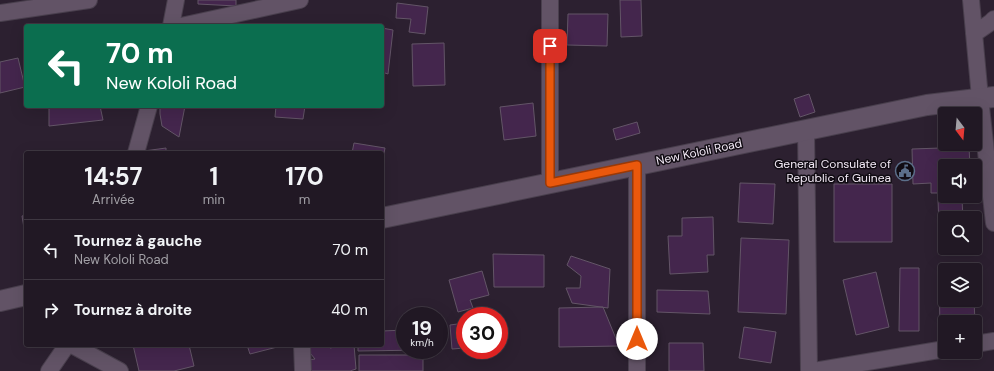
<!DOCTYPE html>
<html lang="fr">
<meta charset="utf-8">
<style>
body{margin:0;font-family:"DM Sans",sans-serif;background:#29212c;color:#f1f3f6;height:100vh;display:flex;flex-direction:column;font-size:15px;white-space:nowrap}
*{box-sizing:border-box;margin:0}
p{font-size:13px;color:#a2a0a6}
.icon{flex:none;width:22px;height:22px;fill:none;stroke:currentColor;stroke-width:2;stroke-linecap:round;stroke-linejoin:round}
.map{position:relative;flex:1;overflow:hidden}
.panel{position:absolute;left:24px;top:151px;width:360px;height:196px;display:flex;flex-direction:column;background:#211824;border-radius:4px;box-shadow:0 4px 16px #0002,0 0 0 1px #3e3741}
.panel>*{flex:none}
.guide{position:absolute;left:24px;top:24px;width:360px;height:84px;border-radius:4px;box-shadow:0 4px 16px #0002,0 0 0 1px #3e3741;background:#0b6e4f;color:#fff;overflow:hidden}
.needle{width:26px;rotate:164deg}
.tools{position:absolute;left:938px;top:107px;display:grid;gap:8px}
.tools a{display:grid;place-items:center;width:44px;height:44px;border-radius:4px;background:#211824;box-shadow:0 4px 16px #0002,0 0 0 1px #3e3741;font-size:20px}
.speed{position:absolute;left:396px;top:307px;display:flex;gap:8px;font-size:20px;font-weight:700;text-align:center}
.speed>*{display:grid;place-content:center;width:52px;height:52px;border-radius:50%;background:#211824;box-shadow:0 4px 16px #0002,0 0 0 1px #3e3741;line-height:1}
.speed small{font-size:10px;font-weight:400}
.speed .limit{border:6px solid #d22;background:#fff;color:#111}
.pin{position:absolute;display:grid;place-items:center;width:34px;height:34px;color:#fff;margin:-17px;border-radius:8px;box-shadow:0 2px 6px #0006}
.me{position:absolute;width:44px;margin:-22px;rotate:0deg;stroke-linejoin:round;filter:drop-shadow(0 0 3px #0008)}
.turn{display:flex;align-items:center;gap:14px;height:84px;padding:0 16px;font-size:18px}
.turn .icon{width:52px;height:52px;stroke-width:2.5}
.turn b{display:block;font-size:28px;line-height:34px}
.eta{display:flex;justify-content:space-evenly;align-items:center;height:68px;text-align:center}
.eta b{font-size:24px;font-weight:700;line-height:28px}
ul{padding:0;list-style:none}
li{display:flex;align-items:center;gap:12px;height:60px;padding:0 16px;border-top:1px solid #3e3741}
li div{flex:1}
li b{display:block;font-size:15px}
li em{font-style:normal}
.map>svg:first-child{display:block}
</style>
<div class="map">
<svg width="994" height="371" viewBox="0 0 994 371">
<rect width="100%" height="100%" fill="#2c2030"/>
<path fill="#44264d" stroke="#635567" d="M198,0h38v6l-38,-2z
M620,0h21l1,36 -21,1z
M397,3l31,4 -3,27 -16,-2 2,-13 -15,-1z
M568,14h40l-1,32 -40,-1z
M382,28l11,2 -5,44 -6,-2z
M444,43l1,42 -32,1 -1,-42z
M18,58l7,29 -25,6v-31z
M809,94l6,18 -15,5 -6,-18z
M533,103l3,33 -32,4 -4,-33z
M49,106h51l3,14 -54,6z
M160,106h25l-6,31 -17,-11 -2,-12z
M276,106h29l-2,13 -28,-2z
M637,122l3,11 -24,7 -3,-11z
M354,143l31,5 -3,16v-11h-30z
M969,147l1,19h-25v18h-1v9h-13v-10l-18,1 -1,-35z
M166,148v5h-22v-2z
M740,183l35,1 -2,40 -35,-2z
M834,184h58v58h-58z
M962,199l1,19h-18v30h19v2l-24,1 -2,-51z
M26,215v25l-4,-24z
M713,217l1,38h-7l1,17 -38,2 -2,-38h14v-18z
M741,238l48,2 -3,74 -48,-2z
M493,254l51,1v32h-50z
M571,256l39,13 -2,39 -36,-5 -6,-15h14l1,-12 -14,-11z
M900,268h19v63h-20z
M939,270h6v30h29l1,22h-30v9h-5z
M482,271l7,24 -19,5 3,8 -15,4 -9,-32z
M876,272l13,55 -33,8 -13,-55z
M657,290l51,1 2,23 -53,-2z
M603,307l16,39 -60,1v-39z
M465,323v25l-13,1 -2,-24z
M744,327l32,5 -5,31 -32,-5z
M405,330v20h19l-66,1v-6h24v-14z
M669,343h34l1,28h-35z
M133,345h56l5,21 -20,5h-35z
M247,345h38l-35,9z
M314,345h15l1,3 10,-2v-1h14l2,24 -6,2h-41l-2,-11 8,-1 -9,-11z
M359,355h64v16h-64z"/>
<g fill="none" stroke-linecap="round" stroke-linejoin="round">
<defs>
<path id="minor" d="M971,0l9,98 14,125
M0,13l89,-13
M171,26l5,-26
M181,26l119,-26
M974,34l17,-12 3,-3
M806,129l3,242
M136,153l13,-47
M637,165v206
M550,183v-183
M975,344l19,-3
M72,345l48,26
M302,345l1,26
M49,371l18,-26
M814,371l131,-22"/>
<path id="tertiary" d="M382,218l545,-113 67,-8
M0,301l26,-6"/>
</defs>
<use href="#minor" stroke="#493f4d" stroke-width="18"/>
<use href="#tertiary" stroke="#493f4d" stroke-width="22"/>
<use href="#minor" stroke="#625366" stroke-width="16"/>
<use href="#tertiary" stroke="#625366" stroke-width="20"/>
</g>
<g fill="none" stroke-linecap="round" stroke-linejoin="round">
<defs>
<path id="route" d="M550,46v137l87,-18v174"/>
</defs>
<use href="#route" stroke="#983908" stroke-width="10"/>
<use href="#route" stroke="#ea580c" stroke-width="7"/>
</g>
<defs>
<symbol id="civic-ring" viewBox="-11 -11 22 22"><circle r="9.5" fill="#110c13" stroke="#5c6f8a" stroke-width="1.5"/><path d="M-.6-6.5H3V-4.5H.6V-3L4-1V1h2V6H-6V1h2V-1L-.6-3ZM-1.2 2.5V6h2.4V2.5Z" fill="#5c6f8a"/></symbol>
</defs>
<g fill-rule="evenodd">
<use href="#civic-ring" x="894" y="160" width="22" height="22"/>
</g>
<g text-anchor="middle" stroke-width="3" stroke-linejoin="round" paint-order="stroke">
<g font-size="12" fill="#f2e9f5" stroke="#110c13">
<text transform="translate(699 152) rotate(-12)" y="4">New Kololi Road</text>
</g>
<g font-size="12" fill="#f2e9f5" stroke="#110c13" text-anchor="end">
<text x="891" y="168">General Consulate of<tspan x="891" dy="14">Republic of Guinea</tspan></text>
</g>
</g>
</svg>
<div class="tools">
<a><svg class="needle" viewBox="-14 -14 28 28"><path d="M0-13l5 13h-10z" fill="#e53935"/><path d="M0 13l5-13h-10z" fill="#a2a0a6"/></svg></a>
<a><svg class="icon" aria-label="sound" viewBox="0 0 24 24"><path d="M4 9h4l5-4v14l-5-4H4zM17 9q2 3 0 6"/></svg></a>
<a><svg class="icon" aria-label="search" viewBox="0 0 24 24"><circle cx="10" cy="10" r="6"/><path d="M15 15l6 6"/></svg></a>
<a><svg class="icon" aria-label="layers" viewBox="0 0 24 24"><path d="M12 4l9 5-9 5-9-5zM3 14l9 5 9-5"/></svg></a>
<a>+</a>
</div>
<div class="speed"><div>19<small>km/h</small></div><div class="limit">30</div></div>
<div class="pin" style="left:550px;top:46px;background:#d93025"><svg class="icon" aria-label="arrive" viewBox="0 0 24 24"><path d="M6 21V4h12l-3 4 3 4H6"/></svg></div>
<svg class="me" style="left:637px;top:339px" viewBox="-20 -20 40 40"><circle r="19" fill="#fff"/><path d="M0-13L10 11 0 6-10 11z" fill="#ea580c"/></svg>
<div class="guide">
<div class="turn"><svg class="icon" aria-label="left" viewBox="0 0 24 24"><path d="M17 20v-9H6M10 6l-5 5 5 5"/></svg><div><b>70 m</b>New Kololi Road</div></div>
</div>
<section class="panel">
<div class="eta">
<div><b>14:57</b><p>Arrivée</p></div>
<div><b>1</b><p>min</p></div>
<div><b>170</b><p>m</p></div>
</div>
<ul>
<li><svg class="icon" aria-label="left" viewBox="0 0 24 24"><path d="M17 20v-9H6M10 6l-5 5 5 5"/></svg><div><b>Tournez à gauche</b><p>New Kololi Road</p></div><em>70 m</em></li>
<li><svg class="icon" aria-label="right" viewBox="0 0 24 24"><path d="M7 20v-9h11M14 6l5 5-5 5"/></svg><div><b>Tournez à droite</b></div><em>40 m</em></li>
</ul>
</section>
</div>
